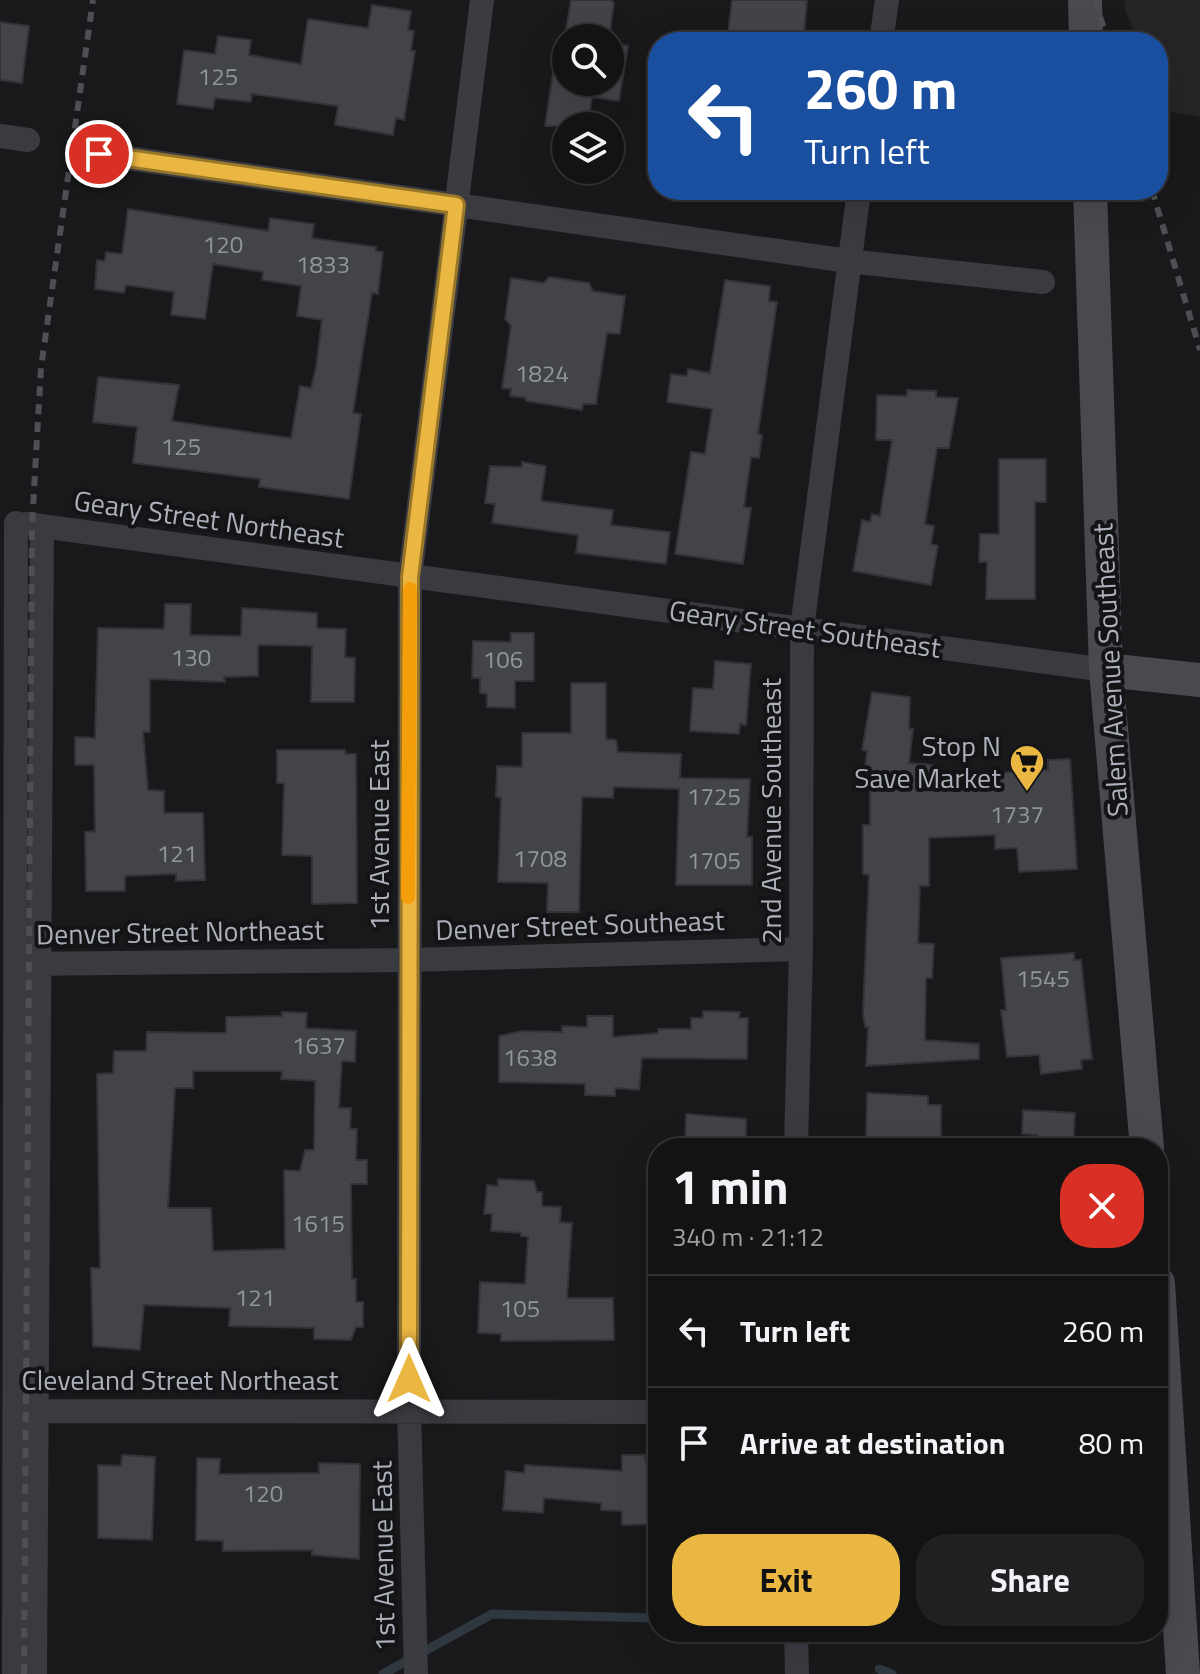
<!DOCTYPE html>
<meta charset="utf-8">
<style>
body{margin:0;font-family:"Titillium Web",sans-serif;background:#202022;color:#f1f3f6;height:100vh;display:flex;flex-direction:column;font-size:30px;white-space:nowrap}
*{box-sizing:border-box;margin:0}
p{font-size:26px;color:#9d9ea0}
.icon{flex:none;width:44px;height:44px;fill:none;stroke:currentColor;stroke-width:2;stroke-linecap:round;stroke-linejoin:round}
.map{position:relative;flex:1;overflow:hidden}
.panel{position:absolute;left:648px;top:1138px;width:520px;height:504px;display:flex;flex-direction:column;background:#131314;border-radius:32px;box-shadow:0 8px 32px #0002,0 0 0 2px #323234}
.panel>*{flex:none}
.guide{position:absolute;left:648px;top:32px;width:520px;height:168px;border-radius:32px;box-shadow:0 8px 32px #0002,0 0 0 2px #323234;background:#1a4fa0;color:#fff;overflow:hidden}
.buttons{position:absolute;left:552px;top:24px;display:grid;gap:16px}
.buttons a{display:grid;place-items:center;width:72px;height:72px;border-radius:50%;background:#131314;box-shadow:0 8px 32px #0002,0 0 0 2px #323234;font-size:40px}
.pin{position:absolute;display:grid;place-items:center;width:68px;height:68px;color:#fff;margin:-34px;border:4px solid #fff;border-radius:50%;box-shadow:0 2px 8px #0007}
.me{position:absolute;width:88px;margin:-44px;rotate:0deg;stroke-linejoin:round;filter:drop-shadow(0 0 6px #0008)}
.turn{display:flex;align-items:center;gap:28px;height:168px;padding:0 24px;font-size:36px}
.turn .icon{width:104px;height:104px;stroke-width:2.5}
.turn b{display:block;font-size:56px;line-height:68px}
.round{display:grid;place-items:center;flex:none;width:84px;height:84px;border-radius:32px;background:#202022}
.head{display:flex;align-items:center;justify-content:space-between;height:136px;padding:0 24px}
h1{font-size:48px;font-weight:700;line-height:60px}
.cta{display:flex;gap:16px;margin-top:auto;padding:16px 24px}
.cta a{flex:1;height:92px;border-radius:32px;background:#eab742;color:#111;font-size:32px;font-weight:700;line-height:92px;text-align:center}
.cta a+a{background:#202022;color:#f1f3f6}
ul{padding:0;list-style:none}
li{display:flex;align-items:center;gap:24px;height:112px;padding:0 24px;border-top:2px solid #323234}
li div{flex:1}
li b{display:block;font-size:30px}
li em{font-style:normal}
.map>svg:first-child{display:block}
</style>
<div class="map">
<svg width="1200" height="1674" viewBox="0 0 1200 1674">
<rect width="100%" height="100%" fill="#19191b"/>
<path fill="#252528" d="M1125,0h75v117l-29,-5 -13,-28v-42h-19l-14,-32z"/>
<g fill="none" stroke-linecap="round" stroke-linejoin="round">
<path stroke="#2f383f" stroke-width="9" d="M879,1669l13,5
M383,1674l109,-60 166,4"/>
</g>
<path fill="#434448" stroke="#333337" stroke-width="2" fill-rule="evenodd" d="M571,0h39l4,3 -5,35h-43v44h44v-38l18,2 -9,55 -27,-4 -4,29h-43l11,-73 6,1z
M732,0h75l-3,33 -6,-1 -4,10h-67z
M372,5l39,6 -3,19 6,1 -3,20h4l-11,69 -8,-2 -3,17 -58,-10 3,-19 -86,-12 -1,8 -36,-4 -2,11 -36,-5 7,-54 31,4 3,-18 33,4 -2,15 52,9 7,-45 60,9z
M0,22l29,4 -7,57 -22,-3z
M128,209l140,22 2,-13 44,6 -2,14 64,9v4l7,1 -5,42 -6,-1 -19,120 8,1 -12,85 -90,-12 1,-8 -127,-16 4,-36 -44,-5 5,-45 81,8 -7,36 119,17 9,-52 11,2 5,-21 6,-47 -25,-4 4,-30 -39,-6 1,-8 -50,-8 -8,55 -34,-4 3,-23 -48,-7 -2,8 -29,-4 2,-29 8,1 1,-9 16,2z
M549,277l40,6 4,8 32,5 -5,38 -13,-1 -11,71h-13l-1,6 -56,-9v-3l-16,-2 1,-7 -9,-1 9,-62 -6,-7 6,-41 33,5z
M725,280l45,6 -1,15 8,1 -19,132 4,1 -3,23 -8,-1 -7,50 7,1 -8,56 -68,-10 16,-102 14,2 7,-45 -45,-7 4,-28 16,2 1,-7 22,4z
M907,390l29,1v6l22,1 -9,50h-12l-12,76 9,2 -3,18 7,2 -7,39 -78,-14 9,-51 8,2 2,-8 8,2 12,-76h-16l1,-45 30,1z
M999,459h47v43h-11v97h-49l1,-37h-8l1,-28h19z
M522,462l24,4 -5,35 72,9 -2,15 59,7 -4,32 -90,-11 2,-18 -86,-12 3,-19 -10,-1 5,-37 32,1z
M165,604h26l-1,31 51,1 1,-28 75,5v15l29,1 -1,28 10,1 -1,44h-43l1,-56 -54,-1v31l-34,1 1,5 -75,-3v53h-7l5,58 16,1v22h39l2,67 -29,1v-7l-51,2v15h-39l-1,-59 10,-1 -1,-66h-19v-28l20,1 3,-110 66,1z
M511,633h23v48h-19v27l-28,-1v-13l-7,-1v-15h-8l1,-37 38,1z
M715,661l36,3 -5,61 -6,-1 -1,10 -49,-3 3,-43 20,1z
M571,683h35v56l10,1 2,12 63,2 -1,24 70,1 -3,58h5v48h-76l3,-96 -65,-2 -1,11 -31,-1 -3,115h-32l1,-29 -50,-1 3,-84 -5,-1 1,-31 25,1v-34h49z
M872,692l38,5 -1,32h4l-4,34 24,2 -2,12 117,-7v-10l22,-1 7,110 -58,3 -2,-24 -22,1v-14l-66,3v48h-9l-2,57 16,1 -2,34h-6l-1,62 54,4v15l-113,7 2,-39h-3l-2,-14 6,-138 -6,-1v-49h7v-56l-5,-1 2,-17 -5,-1z
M277,750h68v4h11l1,149 -45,1v-48l-30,-1 2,-72h-7z
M1074,953v7h7l11,99 -11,1 1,9 -41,5 -2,-19 -32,2 -6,-47h5l-5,-52z
M703,1011l37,1 -1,6h9l-1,41 -105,-1 -3,32 -24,-2v8l-30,-1v-11l-86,-2v-46l23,-5 40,1v-6l25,1v-11h26v21l45,-4v-4h33v-11h12z
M282,1012l25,1 -1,15 50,3 -1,31 -13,-1 -3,47h12l-1,21h7l-1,31h11v24h-16l1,95h4v23h7v25h-7l-5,13 -37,-1v-11l-85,-2 1,-18 -86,-3 -4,45 -47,-4 -2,-78h9l-3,-194 16,-1 1,-22h32l1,-19 79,1v-16l56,-1zM193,1071h89l-1,8 34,2 -1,69h-9l-5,21 -16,-1 1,79 -72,2 -2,-43h-43l7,-120h18z
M867,1093l61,3v9h13v43h-75z
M1023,1110l52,3 -2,35h-37l1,-13 -15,-1z
M686,1114l60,5v29h-61z
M498,1179l36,2 3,11h5v14l19,1 -1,15 12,1 -5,75h46l1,42 -113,1v-7l-23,-1 2,-51 45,2 3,-47 -7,-1v-3l-30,-2 1,-17h-8l3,-29 11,1z
M122,1455l33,2 -3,83 -54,-2v-73l23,1z
M622,1455h23v6l13,1v62l-36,1v-14l-21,-1v-7l-57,-5 -1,15 -40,-3 3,-39 18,2 1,-8 97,6z
M197,1458l23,1 -1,15 100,-1v-10l41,1 -1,95 -47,-4v-5l-89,1v-10l-27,-1z"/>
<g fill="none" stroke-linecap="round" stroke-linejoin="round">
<path stroke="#3a3b40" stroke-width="24" d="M881,42l6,-42
M0,136l28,4
M99,154l749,107 195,21
M26,524l1080,146
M22,964l386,-4 393,-11
M796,1148l5,-199 1,-321 57,-438
M24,1411l634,1
M796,1632l1,42
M14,1674l2,-1151
M35,1674l7,-1147
M416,1674l-7,-265 1,-832 72,-577"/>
<path stroke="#484a50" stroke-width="34" d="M1085,0l1,42
M1090,190l16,480 41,478
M1106,670l94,10
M1158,1283l25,391"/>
<path stroke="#4d4f55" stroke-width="6" stroke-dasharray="10 8" stroke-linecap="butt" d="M1095,0l13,42
M1152,190l48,160
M24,1674l8,-1149 9,-157 52,-368"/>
</g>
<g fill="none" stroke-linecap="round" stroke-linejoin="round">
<defs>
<path id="route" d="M99,154l357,51 -46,372 -1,802"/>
</defs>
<use href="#route" stroke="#98772b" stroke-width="20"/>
<use href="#route" stroke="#eab742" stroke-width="14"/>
<path stroke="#f59e0b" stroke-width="14" d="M408,897l2,-308"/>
</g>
<defs>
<symbol id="supermarket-pin" viewBox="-11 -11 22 30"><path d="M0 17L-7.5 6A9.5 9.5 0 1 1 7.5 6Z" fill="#eab742" stroke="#141416"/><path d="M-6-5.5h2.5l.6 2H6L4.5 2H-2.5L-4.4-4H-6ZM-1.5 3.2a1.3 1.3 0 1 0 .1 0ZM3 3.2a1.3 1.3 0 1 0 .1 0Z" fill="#111"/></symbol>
</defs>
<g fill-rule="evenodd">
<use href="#supermarket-pin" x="1007" y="742" width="40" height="54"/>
</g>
<g text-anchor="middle" stroke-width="8" stroke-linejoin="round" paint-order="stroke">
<g font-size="24" fill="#92959e">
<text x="218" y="85">125</text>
<text x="223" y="253">120</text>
<text x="323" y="273">1833</text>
<text x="542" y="382">1824</text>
<text x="181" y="455">125</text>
<text x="191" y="666">130</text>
<text x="503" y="668">106</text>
<text x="714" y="805">1725</text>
<text x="1017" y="823">1737</text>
<text x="177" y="862">121</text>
<text x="540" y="867">1708</text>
<text x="714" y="869">1705</text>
<text x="1043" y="987">1545</text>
<text x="319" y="1054">1637</text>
<text x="530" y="1066">1638</text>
<text x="318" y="1232">1615</text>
<text x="255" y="1306">121</text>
<text x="520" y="1317">105</text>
<text x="263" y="1502">120</text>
</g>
<g font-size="28" fill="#acb0ba" stroke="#141416">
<text transform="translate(209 519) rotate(8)" y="10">Geary Street Northeast</text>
<text transform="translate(805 629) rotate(8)" y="10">Geary Street Southeast</text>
<text transform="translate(1110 670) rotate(-93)" y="10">Salem Avenue Southeast</text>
<text transform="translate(771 811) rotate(-90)" y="10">2nd Avenue Southeast</text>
<text transform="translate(379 835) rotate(-90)" y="10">1st Avenue East</text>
<text transform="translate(580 925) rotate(-2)" y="10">Denver Street Southeast</text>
<text transform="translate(180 932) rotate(-1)" y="10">Denver Street Northeast</text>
<text x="180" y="1390">Cleveland Street Northeast</text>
<text transform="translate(383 1556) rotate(-91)" y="10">1st Avenue East</text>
</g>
<g font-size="28" fill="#acb0ba" stroke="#141416" text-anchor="end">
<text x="1001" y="756">Stop N<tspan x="1001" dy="32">Save Market</tspan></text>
</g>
</g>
</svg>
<div class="buttons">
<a><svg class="icon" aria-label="search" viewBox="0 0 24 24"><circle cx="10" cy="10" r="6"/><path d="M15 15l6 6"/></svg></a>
<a><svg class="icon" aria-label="layers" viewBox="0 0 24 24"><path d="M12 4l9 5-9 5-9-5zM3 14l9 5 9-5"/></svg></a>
</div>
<div class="pin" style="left:99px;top:154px;background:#d93025"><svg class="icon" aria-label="arrive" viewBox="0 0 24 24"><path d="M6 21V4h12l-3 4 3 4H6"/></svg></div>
<svg class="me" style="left:409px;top:1379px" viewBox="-20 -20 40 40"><path d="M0-17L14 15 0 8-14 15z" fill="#eab742" stroke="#fff" stroke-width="4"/></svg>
<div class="guide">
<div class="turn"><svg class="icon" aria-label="left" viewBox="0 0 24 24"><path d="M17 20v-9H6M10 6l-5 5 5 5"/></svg><div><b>260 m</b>Turn left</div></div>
</div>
<section class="panel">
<div class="head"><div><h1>1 min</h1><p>340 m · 21:12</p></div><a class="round" style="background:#d93025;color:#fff"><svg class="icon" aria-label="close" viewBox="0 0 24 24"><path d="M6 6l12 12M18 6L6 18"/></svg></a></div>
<ul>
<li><svg class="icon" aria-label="left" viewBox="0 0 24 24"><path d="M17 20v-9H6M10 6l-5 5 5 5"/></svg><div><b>Turn left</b></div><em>260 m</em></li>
<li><svg class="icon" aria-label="arrive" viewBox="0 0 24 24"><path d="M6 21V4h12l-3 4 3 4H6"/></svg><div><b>Arrive at destination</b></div><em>80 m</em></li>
</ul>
<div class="cta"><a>Exit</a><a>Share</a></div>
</section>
</div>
